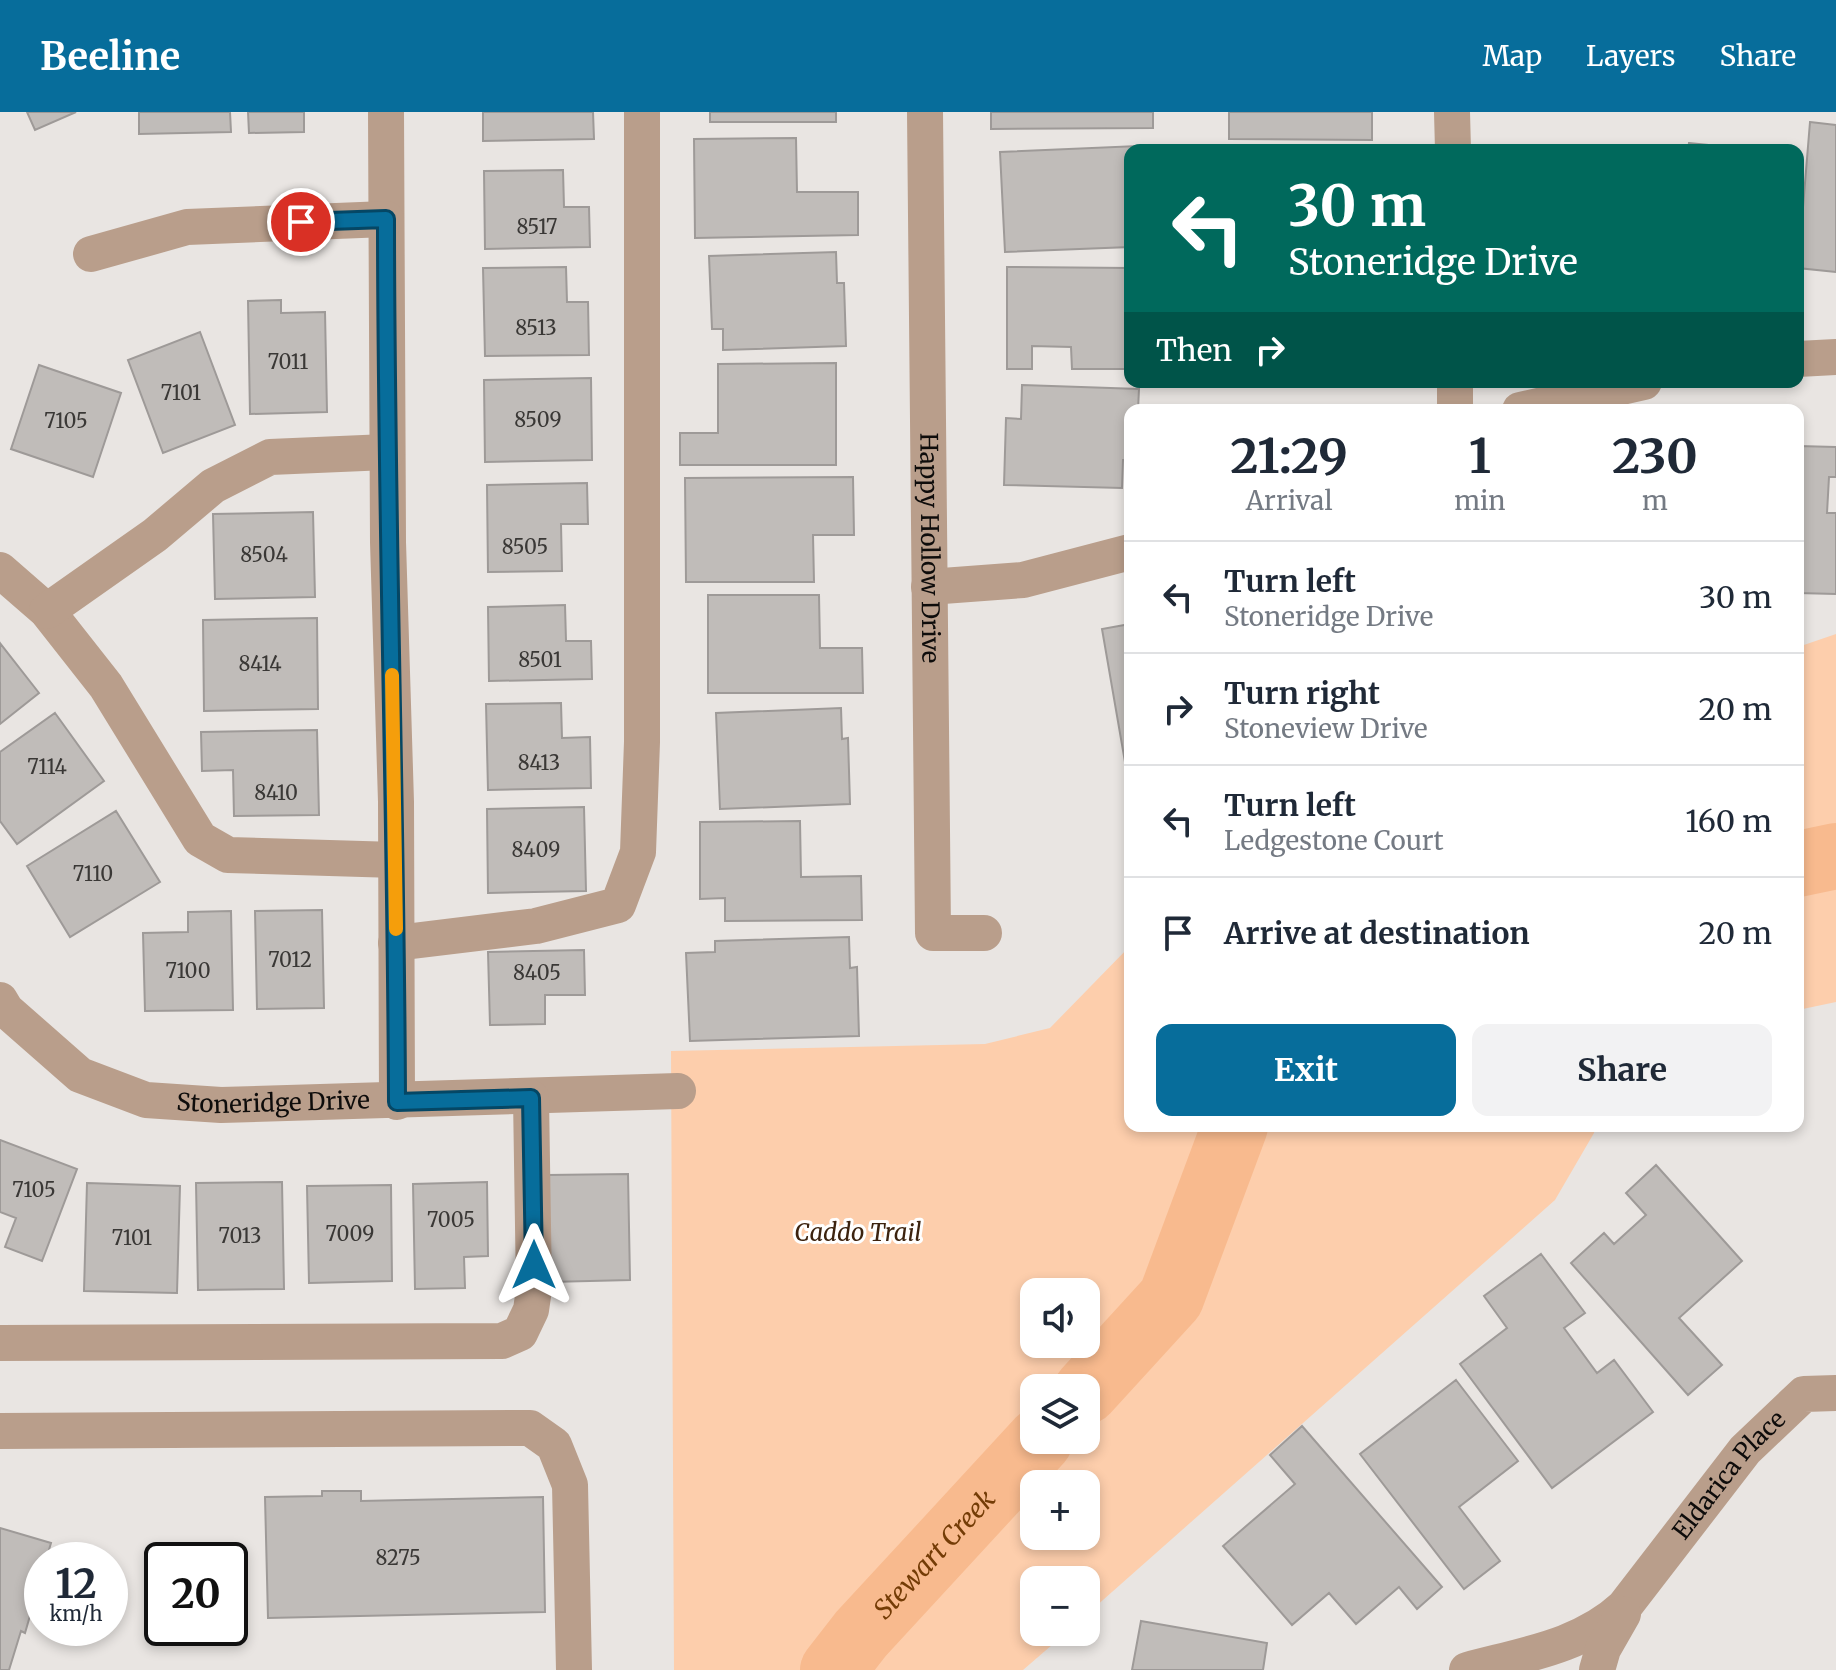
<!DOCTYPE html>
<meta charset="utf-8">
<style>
body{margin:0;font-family:Merriweather,serif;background:#f2f2f3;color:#1f2937;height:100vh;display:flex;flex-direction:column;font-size:30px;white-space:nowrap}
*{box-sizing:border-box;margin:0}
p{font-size:26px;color:#747a83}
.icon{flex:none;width:44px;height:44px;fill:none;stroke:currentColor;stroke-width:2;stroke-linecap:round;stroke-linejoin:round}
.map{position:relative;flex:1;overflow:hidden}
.panel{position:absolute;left:1124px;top:292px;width:680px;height:728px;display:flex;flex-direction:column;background:#fff;border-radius:16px;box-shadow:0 4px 12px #0003}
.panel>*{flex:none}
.guide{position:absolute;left:1124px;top:32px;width:680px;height:244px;border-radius:16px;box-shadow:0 4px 12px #0003;background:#00695c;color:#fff;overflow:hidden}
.tools{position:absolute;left:1020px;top:1166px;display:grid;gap:16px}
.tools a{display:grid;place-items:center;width:80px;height:80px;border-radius:16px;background:#fff;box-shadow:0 4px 12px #0003;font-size:40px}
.speed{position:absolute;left:24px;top:1430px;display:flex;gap:16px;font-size:40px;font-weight:700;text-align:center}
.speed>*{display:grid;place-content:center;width:104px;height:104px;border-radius:50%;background:#fff;box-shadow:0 4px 12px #0003;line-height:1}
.speed small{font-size:20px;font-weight:400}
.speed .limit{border:4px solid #111;border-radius:12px;background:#fff;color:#111}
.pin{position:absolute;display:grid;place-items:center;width:68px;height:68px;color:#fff;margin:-34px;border:4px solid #fff;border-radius:50%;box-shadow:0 2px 8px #0007}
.me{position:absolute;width:88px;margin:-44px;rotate:0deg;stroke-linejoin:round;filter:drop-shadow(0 0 6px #0008)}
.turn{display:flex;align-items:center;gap:28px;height:168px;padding:0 32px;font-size:36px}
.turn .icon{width:104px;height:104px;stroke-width:2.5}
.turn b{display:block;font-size:56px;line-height:68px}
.then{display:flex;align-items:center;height:76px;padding:0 32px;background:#0003;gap:16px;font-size:30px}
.eta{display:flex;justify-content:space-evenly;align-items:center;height:136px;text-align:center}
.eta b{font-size:48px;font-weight:700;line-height:56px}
.cta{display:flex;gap:16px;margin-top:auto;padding:16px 32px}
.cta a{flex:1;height:92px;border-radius:16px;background:#076d9b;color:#fff;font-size:32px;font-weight:700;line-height:92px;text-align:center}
.cta a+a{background:#f2f2f3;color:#1f2937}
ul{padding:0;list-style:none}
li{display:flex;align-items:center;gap:24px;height:112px;padding:0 32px;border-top:2px solid #e0e1e3}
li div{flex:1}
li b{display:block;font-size:30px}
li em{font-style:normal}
header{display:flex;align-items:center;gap:48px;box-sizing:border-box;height:112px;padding:0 40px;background:#076d9b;color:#fff}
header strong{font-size:38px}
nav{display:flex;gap:44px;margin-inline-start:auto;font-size:28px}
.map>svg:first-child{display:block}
</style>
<header>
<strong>Beeline</strong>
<nav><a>Map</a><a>Layers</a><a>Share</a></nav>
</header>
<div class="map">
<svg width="1836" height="1558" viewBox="0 0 1836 1558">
<rect width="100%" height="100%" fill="#e9e5e2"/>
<path fill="#fdceac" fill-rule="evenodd" d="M1836,522v368l-38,8v-363z
M1130,834v180h465l-1,7 -39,67 -469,415v-35h-52v52h33l-44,38h-349l-3,-619 314,-7 65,-16zM1034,1180h52v52h-52zM1034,1276h52v52h-52zM1034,1372h52v52h-52z"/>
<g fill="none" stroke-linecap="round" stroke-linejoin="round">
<g stroke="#f8ba8e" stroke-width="66">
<path d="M1798,752l38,-8"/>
<path d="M1086,1279l85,-93 64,-172"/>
<path id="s1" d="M833,1558l28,-36 179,-194"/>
</g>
</g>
<path fill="#c0bcb9" stroke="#9e9a98" stroke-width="2" d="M27,0h49l-41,18z
M139,0h91l1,20 -92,2z
M248,0h56v20l-55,1z
M483,0h110l1,27 -111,2z
M710,0h126v10h-126z
M991,0h162v16l-162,1z
M1229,0h143v28l-143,-1z
M1810,10l26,3v147l-38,-4z
M796,26l1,54h61v43l-163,3 -1,-99z
M1689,31l69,7h-70z
M1138,34v4h-8v97l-125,5 -5,-100z
M563,58l1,37h25l1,40 -105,2 -1,-78z
M836,140l1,31h7l2,63 -123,4v-21h-11l-3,-73z
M566,155l1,35h21l1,53 -104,1 -2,-88z
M1007,155l123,1v101h-58l-1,-22 -39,-1v23h-25z
M281,188v13l44,-1 2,100 -77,2 -2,-113z
M200,220l35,93 -72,28 -35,-93z
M836,251v102h-156v-32h38v-69z
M39,253l82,28 -28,84 -82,-28z
M591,266l1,82 -107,2 -1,-82z
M1022,273l117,4 -1,21h-8v50h-7l-1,28 -118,-3 2,-67 15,1z
M1798,334l38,1v30h-7l-2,36h9v81l-38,-1z
M853,365l1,58h-41l1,47h-128l-1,-104z
M587,371l1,41h-27l1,47 -74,1 -1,-87z
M313,400l2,85 -100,2 -2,-85z
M708,483h111l1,53h42l1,45h-155z
M565,493l1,36h25l1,38 -103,2 -1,-74z
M317,506l1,91 -114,2 -1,-91z
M1130,512v167l-28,-162z
M0,531l39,50 -39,31z
M561,591l1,35 28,-1 1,51 -103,2 -2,-86z
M841,596l1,31 6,-1 2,66 -130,5 -4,-96z
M55,601l49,68 -87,63 -17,-23v-69z
M317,618l2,85 -85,1 -1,-46 -31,1 -1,-39z
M584,695l2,84 -98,2 -1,-84z
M116,699l44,71 -90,55 -43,-71z
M800,709l1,56 60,-1 1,44 -137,1v-23l-25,1v-77z
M322,798l2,98 -67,1 -2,-98z
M231,799l2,99 -88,1 -2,-78 45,-1v-20z
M849,825l1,31 7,-1 2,69 -169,5 -4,-88 29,-1v-11z
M584,838l1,45h-40v29l-55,1 -2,-73z
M0,1028l77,29 -35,92 -37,-14 11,-29 -16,-6z
M1656,1053l86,96 -63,57 43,47 -34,30 -117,-132 33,-30 10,11 32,-29 -20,-22z
M628,1062l2,106 -80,2 -2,-107z
M282,1070l2,107 -86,1 -2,-107z
M487,1070l1,74 -24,1 1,31 -50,1 -2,-105z
M87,1071l93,3 -3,107 -93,-2z
M391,1073l1,96 -83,2 -2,-97z
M1541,1142l44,59 -21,15 33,45 17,-13 39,52 -101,76 -92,-124 47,-36 -23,-32z
M1456,1268l62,81 -59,46 41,54 -36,28 -104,-135z
M1302,1314l140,161 -25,22 -18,-22 -43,37 -27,-31 -37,32 -69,-79 72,-62 -25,-29z
M322,1379h39v10l182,-4 2,115 -277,6 -3,-121 57,-1z
M0,1416l51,15 -5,17h-4v14l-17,59 -4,-2 -12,39h-9z
M1141,1509l126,22 -4,27h-131z"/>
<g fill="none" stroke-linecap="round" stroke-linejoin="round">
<g stroke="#b99e8b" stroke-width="36">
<path d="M386,0l2,430 8,260 1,300"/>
<path id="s2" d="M925,0l8,821h51"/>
<path d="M1452,0l1,38"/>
<path d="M91,142l96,-27 199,-8"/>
<path d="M1798,247l38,-2"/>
<path d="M1455,270v28"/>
<path d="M1520,298l124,-28"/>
<path d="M0,458l47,41 59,75 94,153 28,16 168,5"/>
<path d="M929,475l94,-7 107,-28"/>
<path d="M47,499l108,-76 58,-49 57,-29 117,-5"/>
<path d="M396,831l140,-17 82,-21 20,-53 4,-110v-630"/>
<path id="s3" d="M0,888l6,10 74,65 66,25 75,5 457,-14"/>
<path d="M0,1231l502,-2 18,-8 11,-23 3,-21 -3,-191"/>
<path d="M0,1319l530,-3 24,17 16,40 4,185"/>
<path id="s4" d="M1467,1558c55,-15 114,-23 157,-63l121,-157 59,-56 32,-1"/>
<path d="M1597,1558l6,-21 20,-35"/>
</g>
</g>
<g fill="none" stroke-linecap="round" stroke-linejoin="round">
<defs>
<path id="route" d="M301,110l85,-3c0,294 10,589 11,883l134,-4 3,167"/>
</defs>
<use href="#route" stroke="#054765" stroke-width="20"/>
<use href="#route" stroke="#076d9b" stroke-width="14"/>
<path stroke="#f59e0b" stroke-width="14" d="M392,563l4,254"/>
</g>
<g text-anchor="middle" stroke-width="6" stroke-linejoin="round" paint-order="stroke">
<g font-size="20" fill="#3a3836">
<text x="537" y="122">8517</text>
<text x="536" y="223">8513</text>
<text x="288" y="257">7011</text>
<text x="181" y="288">7101</text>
<text x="538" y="315">8509</text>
<text x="66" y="316">7105</text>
<text x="525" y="442">8505</text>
<text x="264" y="450">8504</text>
<text x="540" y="555">8501</text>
<text x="260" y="559">8414</text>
<text x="539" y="658">8413</text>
<text x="47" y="662">7114</text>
<text x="276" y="688">8410</text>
<text x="536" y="745">8409</text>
<text x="93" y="769">7110</text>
<text x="290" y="855">7012</text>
<text x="188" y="866">7100</text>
<text x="537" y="868">8405</text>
<text x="34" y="1085">7105</text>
<text x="451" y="1115">7005</text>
<text x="350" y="1129">7009</text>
<text x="240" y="1131">7013</text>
<text x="132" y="1133">7101</text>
<text x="398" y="1453">8275</text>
</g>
<g font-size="24" fill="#0e0c0b" stroke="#fff">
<text dy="8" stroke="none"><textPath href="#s2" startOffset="436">Happy Hollow Drive</textPath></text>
<text dy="8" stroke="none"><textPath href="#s3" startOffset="308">Stoneridge Drive</textPath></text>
<text dy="8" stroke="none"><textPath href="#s4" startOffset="340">Eldarica Place</textPath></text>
</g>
<g font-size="24" font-style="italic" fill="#3c230f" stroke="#fff">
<text x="858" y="1129">Caddo Trail</text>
</g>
<g font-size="26" font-style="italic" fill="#743c06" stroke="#fff">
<text dy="9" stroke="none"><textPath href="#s1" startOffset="154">Stewart Creek</textPath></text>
</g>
</g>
</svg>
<div class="tools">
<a><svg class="icon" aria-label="sound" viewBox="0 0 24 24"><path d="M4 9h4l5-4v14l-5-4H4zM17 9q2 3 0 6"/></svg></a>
<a><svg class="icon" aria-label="layers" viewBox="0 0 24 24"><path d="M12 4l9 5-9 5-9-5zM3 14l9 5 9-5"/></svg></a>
<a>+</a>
<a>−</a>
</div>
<div class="speed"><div>12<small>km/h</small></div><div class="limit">20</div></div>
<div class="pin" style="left:301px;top:110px;background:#d93025"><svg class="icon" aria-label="arrive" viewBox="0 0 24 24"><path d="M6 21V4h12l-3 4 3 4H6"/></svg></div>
<svg class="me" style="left:534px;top:1153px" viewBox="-20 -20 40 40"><path d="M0-17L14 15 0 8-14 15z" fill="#076d9b" stroke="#fff" stroke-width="4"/></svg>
<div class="guide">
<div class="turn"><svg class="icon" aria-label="left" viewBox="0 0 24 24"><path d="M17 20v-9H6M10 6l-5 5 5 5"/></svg><div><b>30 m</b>Stoneridge Drive</div></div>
<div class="then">Then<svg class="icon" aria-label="right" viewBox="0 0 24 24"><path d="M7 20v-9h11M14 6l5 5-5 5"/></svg></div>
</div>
<section class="panel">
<div class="eta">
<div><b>21:29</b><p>Arrival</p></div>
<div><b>1</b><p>min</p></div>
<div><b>230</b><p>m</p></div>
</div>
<ul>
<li><svg class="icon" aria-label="left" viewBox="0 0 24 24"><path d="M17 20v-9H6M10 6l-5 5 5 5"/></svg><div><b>Turn left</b><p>Stoneridge Drive</p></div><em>30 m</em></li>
<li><svg class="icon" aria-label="right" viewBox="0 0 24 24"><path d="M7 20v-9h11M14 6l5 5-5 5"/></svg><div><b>Turn right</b><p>Stoneview Drive</p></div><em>20 m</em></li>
<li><svg class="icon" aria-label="left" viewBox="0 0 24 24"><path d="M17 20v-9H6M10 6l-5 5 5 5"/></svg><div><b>Turn left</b><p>Ledgestone Court</p></div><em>160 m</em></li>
<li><svg class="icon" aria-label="arrive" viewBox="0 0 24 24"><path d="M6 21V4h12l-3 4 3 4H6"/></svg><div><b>Arrive at destination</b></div><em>20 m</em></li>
</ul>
<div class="cta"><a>Exit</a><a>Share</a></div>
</section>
</div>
